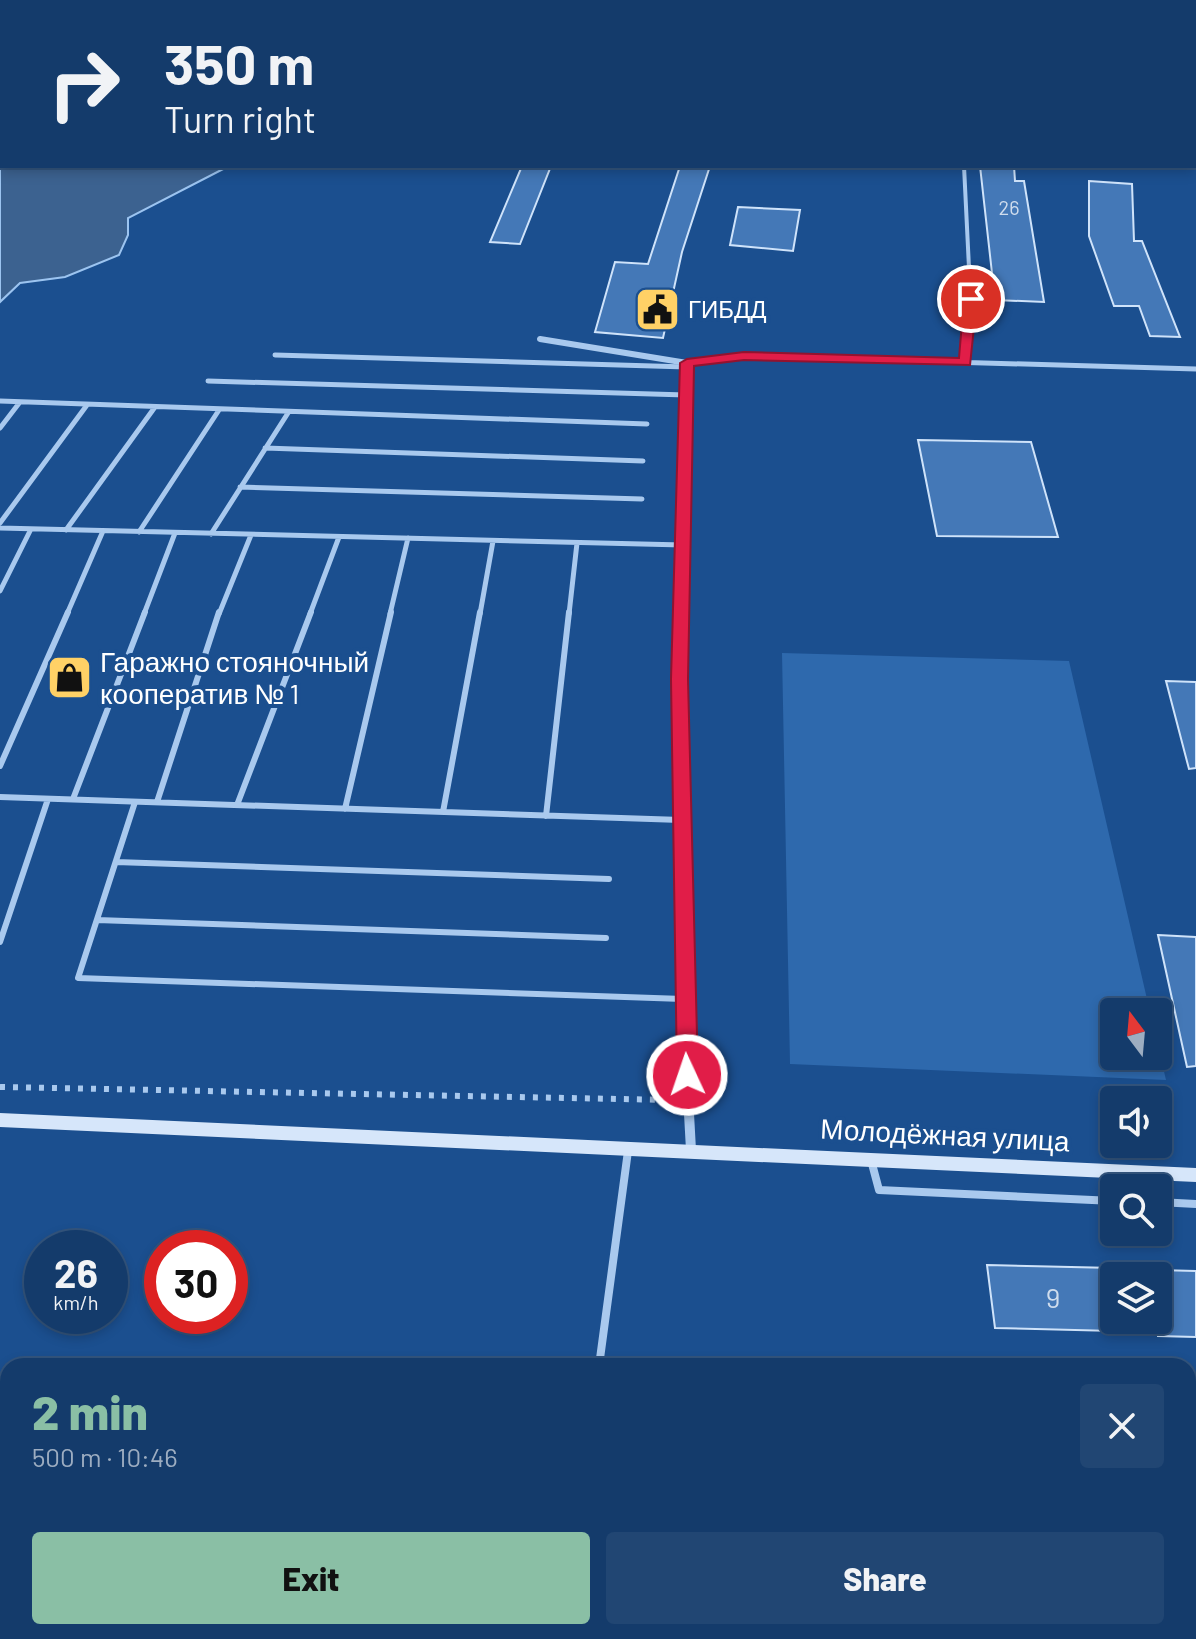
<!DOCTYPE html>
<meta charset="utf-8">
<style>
body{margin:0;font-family:Barlow,sans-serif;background:#214673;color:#f1f3f6;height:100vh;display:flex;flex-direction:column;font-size:30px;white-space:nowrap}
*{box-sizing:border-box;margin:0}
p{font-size:26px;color:#9dadc1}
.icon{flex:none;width:44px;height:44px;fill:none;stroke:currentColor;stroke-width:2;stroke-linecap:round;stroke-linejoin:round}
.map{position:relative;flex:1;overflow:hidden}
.sheet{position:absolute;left:0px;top:1358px;width:1196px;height:282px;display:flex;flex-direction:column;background:#143b6b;border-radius:24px 24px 0 0;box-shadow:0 4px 12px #0003,0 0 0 2px #33557e}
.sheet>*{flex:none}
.hud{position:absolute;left:0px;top:0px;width:1196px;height:168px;box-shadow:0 4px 12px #0003,0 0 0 2px #33557e;background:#143b6b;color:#f1f3f6;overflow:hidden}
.needle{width:52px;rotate:344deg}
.tools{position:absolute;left:1100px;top:998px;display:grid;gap:16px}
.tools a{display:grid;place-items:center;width:72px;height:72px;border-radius:8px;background:#143b6b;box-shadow:0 4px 12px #0003,0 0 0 2px #33557e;font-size:40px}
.speed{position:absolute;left:24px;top:1230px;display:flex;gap:16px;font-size:40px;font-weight:700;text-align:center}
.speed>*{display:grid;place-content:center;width:104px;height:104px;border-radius:50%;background:#143b6b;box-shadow:0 4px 12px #0003,0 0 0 2px #33557e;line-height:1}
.speed small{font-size:20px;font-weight:400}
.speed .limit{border:12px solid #d22;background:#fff;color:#111}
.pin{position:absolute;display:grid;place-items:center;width:68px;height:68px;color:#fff;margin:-34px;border:4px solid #fff;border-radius:50%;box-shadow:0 2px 8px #0007}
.me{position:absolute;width:88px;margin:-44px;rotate:357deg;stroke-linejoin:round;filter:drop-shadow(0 0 6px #0008)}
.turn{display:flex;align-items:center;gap:28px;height:168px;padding:0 32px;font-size:36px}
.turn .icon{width:104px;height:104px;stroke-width:2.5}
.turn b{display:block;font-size:56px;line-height:68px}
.round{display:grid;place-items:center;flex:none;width:84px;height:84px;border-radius:8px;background:#214673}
.head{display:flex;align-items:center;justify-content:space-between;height:136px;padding:0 32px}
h1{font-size:48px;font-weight:800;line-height:60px;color:#8abfa5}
.button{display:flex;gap:16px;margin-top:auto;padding:16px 32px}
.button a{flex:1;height:92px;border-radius:8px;background:#8abfa5;color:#111;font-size:32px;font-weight:800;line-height:92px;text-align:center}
.button a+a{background:#214673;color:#f1f3f6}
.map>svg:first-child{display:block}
</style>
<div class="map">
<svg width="1196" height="1639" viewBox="0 0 1196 1639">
<rect width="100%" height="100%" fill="#1b4f8f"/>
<path fill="#2e69ad" d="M782,653l287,8 81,351h-36v44h44v-10l8,34 -376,-16z"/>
<path fill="#3c6290" stroke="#9cc4f0" stroke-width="2" d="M0,0h395l18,2h-411v164h227l-101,52v17l-9,20 -54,22 -45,6 -20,19z
M824,0h372v62l-2,-60z"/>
<path fill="#4478b7" stroke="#cfe3fa" stroke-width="2" d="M522,166h29l-31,78 -30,-2z
M680,166h30l-28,86 -19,86 -68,-6 20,-70 33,2z
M980,166h34l1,15h9l20,121 -49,-2z
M1089,181l43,3 2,57h8l38,96 -30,-1 -11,-30h-25l-25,-70z
M738,207l62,3 -7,41 -63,-6z
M918,440l113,2 27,95 -121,-1z
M1166,681l30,1v86l-7,1z
M1158,935l38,2v129l-9,1z
M987,1265l127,3v63l-119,-3z
M1158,1270l38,1v66l-38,-1z"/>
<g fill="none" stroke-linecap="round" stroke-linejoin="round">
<path stroke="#a9c9ee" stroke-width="6" stroke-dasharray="5 8" stroke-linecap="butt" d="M0,1087l671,13"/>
<path stroke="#a9c9ee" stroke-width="4" d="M964,166l5,102"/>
<path stroke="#a9c9ee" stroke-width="5" d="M275,355l412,12
M965,362l6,-63 -2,-33
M687,363l57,-7 452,13
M208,381l478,14
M0,401l647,23
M0,428l20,-26
M265,448l378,13
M240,487l402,12
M0,523l87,-118
M0,528l683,17
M66,530l89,-123
M139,532l80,-122
M211,534l77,-121
M0,591l31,-62
M67,614l36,-83
M144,614l31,-81
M219,614l32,-79
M310,614l29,-77
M390,614l18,-76
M480,614l13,-73
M569,614l8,-71"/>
<path stroke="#a9c9ee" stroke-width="6" d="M0,766l68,-154
M0,797l681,23
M73,799l72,-187
M135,802l-57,176 605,21
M157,802l62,-190
M237,805l74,-193
M345,809l46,-197
M443,812l37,-200
M546,816l23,-204
M116,862l493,17
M97,920l509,18
M0,942l48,-143"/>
<path stroke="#a9c9ee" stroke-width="8" d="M871,1160l8,30 235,11
M1158,1202l38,2
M599,1366l29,-215
M0,1409h8"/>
<path stroke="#a9c9ee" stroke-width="6" d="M540,339l147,24 -6,251"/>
<path stroke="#a9c9ee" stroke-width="8" d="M681,612l2,387 3,62"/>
<path stroke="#a9c9ee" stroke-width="10" d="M686,1059l5,91"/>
<path fill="#d6e6fa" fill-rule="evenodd" d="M0,1113l1196,55v14l-1196,-55z"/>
</g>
<path fill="#e11d48" stroke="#92132f" stroke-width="2" d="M971,296l6,3 -7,66 -226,-5 -50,6 -6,313 10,396 -3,5h-15l-3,-5 -6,-396 9,-316 7,-4 57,-7 215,6 5,-59z"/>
<defs>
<symbol id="civic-square" viewBox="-11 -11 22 22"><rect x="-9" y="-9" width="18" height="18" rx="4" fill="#ffd166" stroke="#1b4f8f"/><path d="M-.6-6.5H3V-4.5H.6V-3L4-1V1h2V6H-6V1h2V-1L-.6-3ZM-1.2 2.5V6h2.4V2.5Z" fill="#111"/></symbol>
<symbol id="shop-square" viewBox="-11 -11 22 22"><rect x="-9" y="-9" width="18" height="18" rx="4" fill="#ffd166" stroke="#1b4f8f"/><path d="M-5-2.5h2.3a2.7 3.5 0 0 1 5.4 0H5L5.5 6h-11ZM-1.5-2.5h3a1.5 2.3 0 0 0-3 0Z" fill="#111"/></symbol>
</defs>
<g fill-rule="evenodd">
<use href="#civic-square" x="632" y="284" width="51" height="51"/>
<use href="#shop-square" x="44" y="652" width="51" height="51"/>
</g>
<g text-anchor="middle" stroke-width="8" stroke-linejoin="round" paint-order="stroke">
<g font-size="20" fill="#d0dded">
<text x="1009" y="215">26</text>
</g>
<g font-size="24" fill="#fff" stroke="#1b4f8f" text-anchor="start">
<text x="688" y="318">ГИБДД</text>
</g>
<g font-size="28" fill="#fff" stroke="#1b4f8f" text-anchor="start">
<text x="100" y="672">Гаражно стояночный<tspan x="100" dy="32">кооператив № 1</tspan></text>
</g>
<g font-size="28" fill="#fff" stroke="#1b4f8f">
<text transform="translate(945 1135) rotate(3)" y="10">Молодёжная улица</text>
</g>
<g font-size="28" fill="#d0dded">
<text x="1053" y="1308">9</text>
</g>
</g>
</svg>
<div class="tools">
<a><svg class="needle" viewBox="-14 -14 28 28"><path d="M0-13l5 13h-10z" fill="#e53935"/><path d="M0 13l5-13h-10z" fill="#9dadc1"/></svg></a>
<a><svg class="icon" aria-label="sound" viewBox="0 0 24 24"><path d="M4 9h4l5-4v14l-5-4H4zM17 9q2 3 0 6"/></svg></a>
<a><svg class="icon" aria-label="search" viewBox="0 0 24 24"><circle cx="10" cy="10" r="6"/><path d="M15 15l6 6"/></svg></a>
<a><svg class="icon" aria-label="layers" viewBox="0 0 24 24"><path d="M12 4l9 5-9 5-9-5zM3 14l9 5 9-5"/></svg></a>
</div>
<div class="speed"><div>26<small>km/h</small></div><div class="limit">30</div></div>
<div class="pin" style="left:971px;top:299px;background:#d93025"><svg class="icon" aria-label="arrive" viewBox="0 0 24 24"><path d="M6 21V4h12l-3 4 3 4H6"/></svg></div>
<svg class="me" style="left:687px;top:1075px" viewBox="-20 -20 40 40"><circle r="17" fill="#e11d48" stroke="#fff" stroke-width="3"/><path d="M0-11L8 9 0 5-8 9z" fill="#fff"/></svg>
<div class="hud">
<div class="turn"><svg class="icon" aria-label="right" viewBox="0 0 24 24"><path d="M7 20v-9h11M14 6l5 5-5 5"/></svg><div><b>350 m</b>Turn right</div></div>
</div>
<section class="sheet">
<div class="head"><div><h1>2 min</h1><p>500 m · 10:46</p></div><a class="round"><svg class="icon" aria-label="close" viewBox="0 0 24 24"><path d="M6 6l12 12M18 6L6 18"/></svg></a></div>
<div class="button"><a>Exit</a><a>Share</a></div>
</section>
</div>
